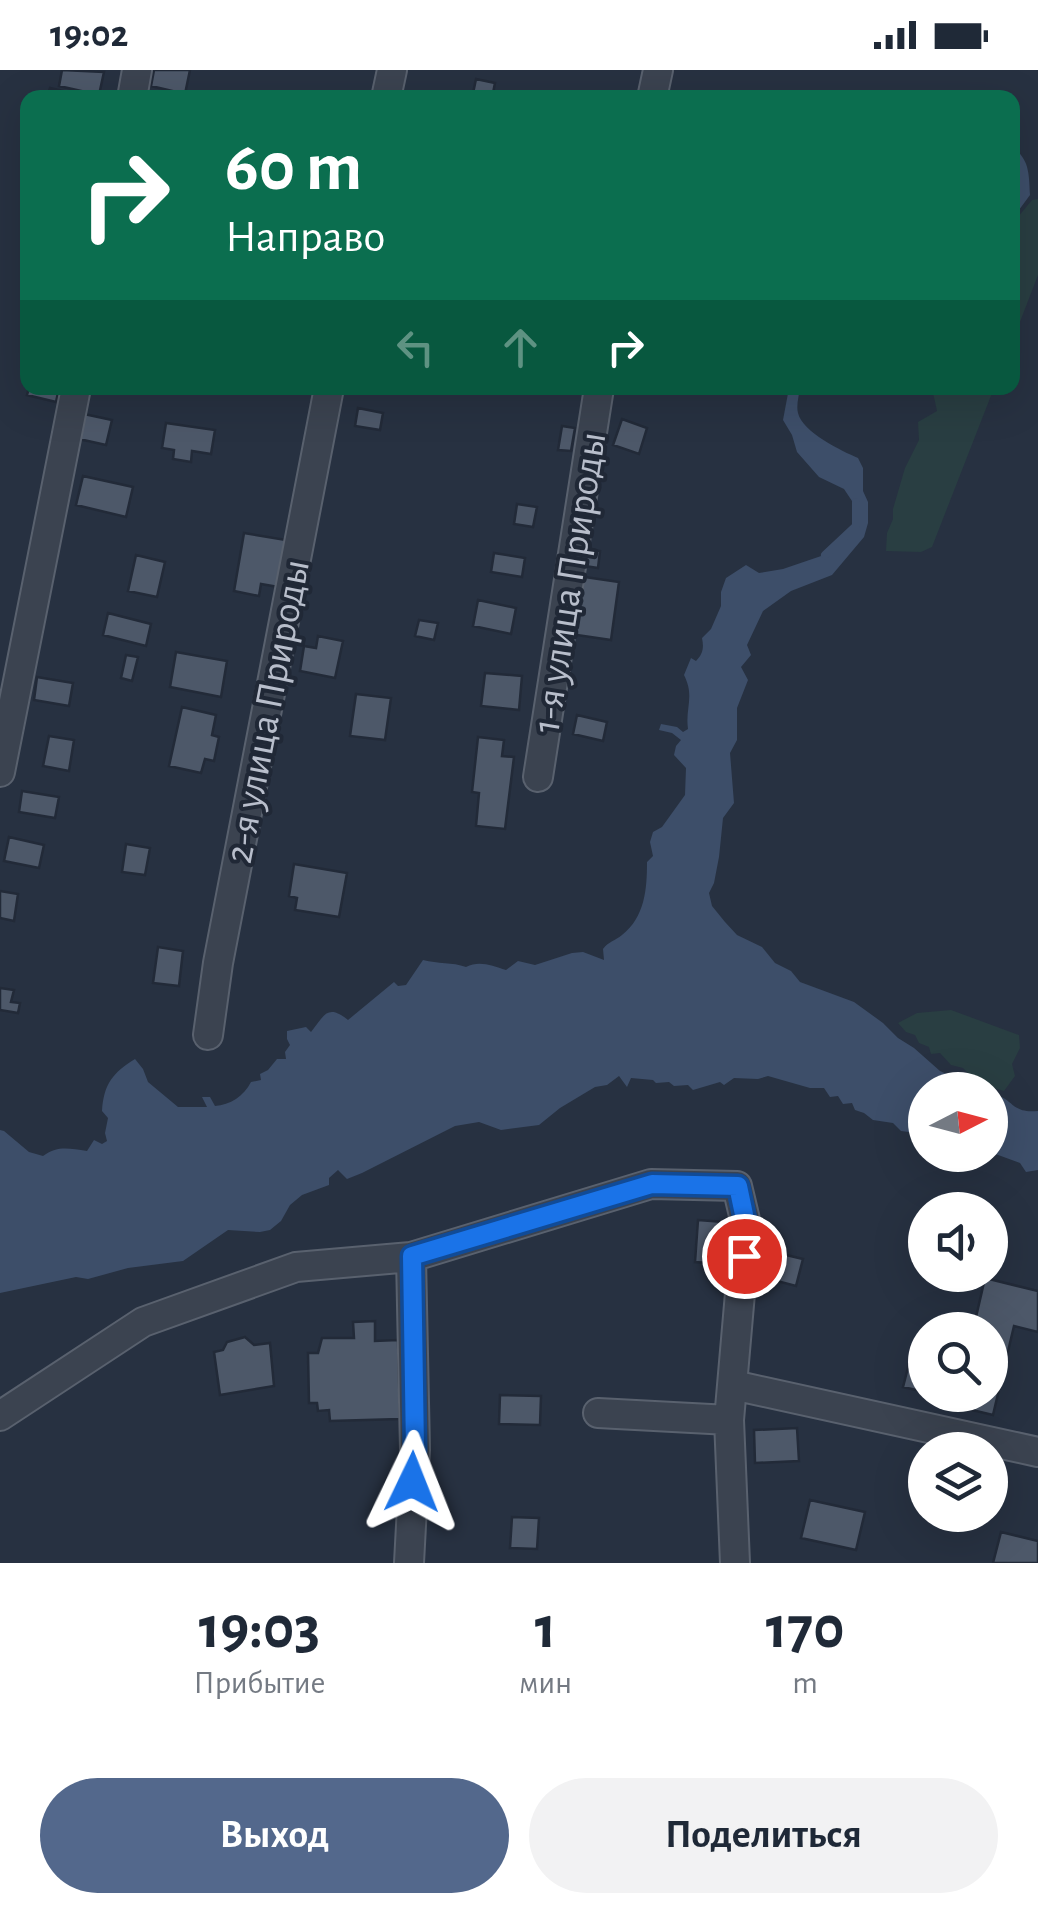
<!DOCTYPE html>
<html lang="ru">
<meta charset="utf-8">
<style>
body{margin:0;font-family:"Alegreya Sans",sans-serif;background:#f2f2f3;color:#1f2937;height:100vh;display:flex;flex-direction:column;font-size:38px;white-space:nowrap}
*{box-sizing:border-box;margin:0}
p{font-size:32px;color:#747a83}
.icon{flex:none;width:55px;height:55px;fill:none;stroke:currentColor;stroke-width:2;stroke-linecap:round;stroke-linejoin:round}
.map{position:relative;height:1493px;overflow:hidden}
.drawer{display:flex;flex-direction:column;background:#fff;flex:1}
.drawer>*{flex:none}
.guide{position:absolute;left:20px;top:20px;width:1000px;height:305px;border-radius:20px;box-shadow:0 10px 40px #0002;background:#0b6e4f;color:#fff;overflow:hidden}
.needle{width:65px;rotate:84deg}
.controls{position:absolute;left:908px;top:1002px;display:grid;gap:20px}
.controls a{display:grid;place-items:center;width:100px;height:100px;border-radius:50%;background:#fff;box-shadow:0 10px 40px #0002;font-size:50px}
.pin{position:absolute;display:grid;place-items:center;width:85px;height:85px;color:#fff;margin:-42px;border:5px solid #fff;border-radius:50%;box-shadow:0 2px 10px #0007}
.me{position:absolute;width:110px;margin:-55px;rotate:2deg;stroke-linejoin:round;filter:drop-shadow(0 0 8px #0008)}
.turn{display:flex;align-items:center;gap:35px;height:210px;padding:0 40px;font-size:45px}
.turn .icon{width:130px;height:130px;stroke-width:2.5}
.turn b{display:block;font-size:70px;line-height:85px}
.lanes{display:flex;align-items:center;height:95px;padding:0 40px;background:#0003;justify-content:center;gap:50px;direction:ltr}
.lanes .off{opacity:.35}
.eta{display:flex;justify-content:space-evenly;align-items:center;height:170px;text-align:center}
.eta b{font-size:60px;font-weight:600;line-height:70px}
.action{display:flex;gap:20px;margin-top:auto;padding:20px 40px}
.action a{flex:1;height:115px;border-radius:60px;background:#53688c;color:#fff;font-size:40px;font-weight:600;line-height:115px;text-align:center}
.action a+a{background:#f2f2f3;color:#1f2937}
.status{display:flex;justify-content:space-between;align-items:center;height:70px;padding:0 50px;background:#fff;direction:ltr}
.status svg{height:28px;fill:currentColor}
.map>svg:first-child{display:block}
</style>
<div class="status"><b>19:02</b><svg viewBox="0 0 49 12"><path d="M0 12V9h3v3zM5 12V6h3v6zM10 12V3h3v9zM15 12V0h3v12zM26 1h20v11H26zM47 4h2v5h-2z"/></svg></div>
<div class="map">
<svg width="1038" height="1493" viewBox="0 0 1038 1493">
<rect width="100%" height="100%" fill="#273141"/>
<path fill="#293e42" d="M1038,129v76l-25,65v-117l19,-23z
M932,318h62l-62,159 -11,5 -35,-1 1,-18 6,-14v-10l12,-41 14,-28 -1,-18 19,-11z
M951,940l68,25 1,13 -8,16 3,12 -11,15 -14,-4 -17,-9 -10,-10 -12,-3 -11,-12 -9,1 -2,-7 -10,-4 -4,-8 -9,-3 -8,-9 19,-10z"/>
<path fill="#3d4e69" d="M1013,78c17,11 16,28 17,47l-17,23v-19l5,-7 -5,-26z
M789,318h11c-1,7 -4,18 -2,25 4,19 44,38 60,45l5,10v23l5,11v21l-4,14 -32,38 -41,16 -28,20 -16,34 4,10 -10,12 7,13 -11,28v32l-7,13 4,50 -11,15 -4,39 -5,26 -5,10 3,13 13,16 12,13 25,12 13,16 16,8 9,11 54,20 29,21 15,15 16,10 26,23 41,19h-56v44l-24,-3 -8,-8 -20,-3 -9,-7 -9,-3 -3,-7 -9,1 -5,-8 -8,1 -6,-9h-14l-42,-12 -10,3 -24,-1 -10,7 -4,-3 -27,8 -5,-5 -14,1 -5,-4 -13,1 -3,-3 -22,-2 -4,9 -8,-11 -12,9 -12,2 -35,21 -21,17 -38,5 -22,-8 -24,4 -93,47 -15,6 -9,-9 -9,8v7l-27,10 -12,10 -9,16 -11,9 -10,2 -32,-2 -45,31 -55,7 -40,11 -12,-2 -76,16v-163l4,1 25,21 14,4c16,-11 26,-7 44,-5l7,-11 8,4 5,-3 -2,-8 3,-15 -6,-7c2,-28 11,-38 33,-52l8,10 5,13 30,25h29l-5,-10h8l5,9c15,-1 29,-10 36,-24l10,-2 -1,-6 8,-4 9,-11h9l-1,-7 5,-7 -3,-6v-8l19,-4 5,5c13,-16 16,-29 37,-12l46,-38 4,4 8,-1 17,-25c15,4 29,2 43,7 14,-7 26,-1 40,3l12,-9 17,4 37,-12 11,-1 21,8 -1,-11c6,-8 12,-8 19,-14 23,-18 25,-46 25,-73l6,-6 -3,-14 3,-10 9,-5 23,-32 1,-27 -12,-13 2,-9 5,-6 -9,-7 -13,-3 2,-6 16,3 6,5 5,-3c-3,-22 7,-32 -4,-54l7,-17 5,3c7,-7 8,-13 6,-23l9,-9 10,-23v-14l5,-14 20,-13 13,8 24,-4 44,-15 29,-28v-19l-12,-18 -25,-12 -22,-25 -5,-17 -9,-15z
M990,1024c25,3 19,20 48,17v59l-12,2 -6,-9 -30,-11z"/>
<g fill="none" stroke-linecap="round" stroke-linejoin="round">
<path stroke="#3d4e69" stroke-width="8" d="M825,485l31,-29v-24"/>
</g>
<path fill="#4d5869" stroke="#222a38" stroke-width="2.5" d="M62,0l42,2 -5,23 -40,-9z
M154,0h36l-5,24 -34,-8z
M476,9l19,4 -3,15h-20z
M50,18l38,9 -1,1h-40z
M29,318h30l-3,14 -29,-7z
M358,338l25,5 -3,17 -25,-4z
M84,344l28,6 -6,25 -27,-6z
M622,349l25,9 -8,26 -26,-9z
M166,353l49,7 -4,24 -19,-3 -1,11 -18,-3 1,-9 -12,-2z
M562,356l13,2 -4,23 -13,-1z
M83,406l50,11 -7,30 -50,-12z
M517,434l20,3 -4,20 -19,-3z
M244,463l48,8 -8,47 -23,-4 -2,12 -25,-5z
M581,478l19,3 -2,17 -20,-3z
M494,483l31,5 -3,19 -31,-5z
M136,485l29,7 -8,35 -29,-6z
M578,506l41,6 -8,58 -41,-6z
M478,530l38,8 -5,26 -38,-8z
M108,543l43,11 -5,22 -43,-11z
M419,550l19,3 -4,17 -19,-4z
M318,566l25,5 -8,37 -35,-7 4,-25 12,2z
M176,582l51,9 -6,36 -51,-10z
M126,585l12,2 -6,24 -11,-3z
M485,603l37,3 -3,34 -38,-4z
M37,607l36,6 -4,23 -35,-6z
M356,624l35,4 -6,42 -35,-4z
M182,637l34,8 -4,20 7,2 -5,24 -9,-2 -4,14 -32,-7z
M577,645l30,7 -4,19 -30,-7z
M49,666l25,4 -5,31 -26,-5z
M478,667l26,3 -2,16 12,1 -9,72 -29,-3 3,-33 -7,-1z
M22,721l37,6 -4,21 -36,-6z
M9,767l35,8 -5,23 -35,-7z
M126,774l24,4 -5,27 -23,-3z
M294,794l53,9 -8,44 -44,-7 2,-12 -8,-2z
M0,821l18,3 -4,27 -14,-3z
M158,877l25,4 -4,35 -26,-3z
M0,918l14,2 -3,12 9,1 -2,10 -18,-3z
M698,1150l26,2 -3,42 -26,-2z
M765,1180l38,9 -7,27 -38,-10z
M985,1208l53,13v41l-24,-6 -21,89 -38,-9 3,-11h32v-65h-17z
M375,1251v20l23,-1 2,79 -70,2 -1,-11 -11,1 -1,-8h-8l-1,-50h10l4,-15h32l-1,-16z
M245,1267l9,8 16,-2 4,43 -54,9 -6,-43 9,-2 4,-8z
M912,1282l13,3v37l-22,-5z
M500,1325l41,1 -1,29 -41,-1z
M797,1358l2,33 -44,2 -1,-33z
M810,1430l55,12 -9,38 -55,-12z
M512,1447l27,1 -2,31 -27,-1z
M1001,1462l37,9v22h-45z"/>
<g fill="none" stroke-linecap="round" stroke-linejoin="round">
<defs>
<path id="minor" d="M132,28l5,-28
M386,28l6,-28
M652,28l6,-28
M0,702l76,-384
M538,707l61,-389
M208,965l10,-72 111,-575
M733,1315l305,67
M598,1343l131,7
M0,1346l143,-94 153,-55 115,-10 240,-73 86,2 9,38 -17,196 6,143
M409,1493l6,-113 -4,-193"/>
</defs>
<use href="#minor" stroke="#59616e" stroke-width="32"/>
<use href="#minor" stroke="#3b4350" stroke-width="28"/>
</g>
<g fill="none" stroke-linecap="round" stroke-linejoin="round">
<defs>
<path id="route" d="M412,1412l3,-32 -3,-194 240,-72 86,2 8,38 -2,32"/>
</defs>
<use href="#route" stroke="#114b97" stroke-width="25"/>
<use href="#route" stroke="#1a73e8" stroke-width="18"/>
</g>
<g text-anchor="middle" stroke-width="8" stroke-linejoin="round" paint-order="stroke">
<g font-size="40" fill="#b8becb" stroke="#202836">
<text transform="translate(568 512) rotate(-81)" y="14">1-я улица Природы</text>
<text transform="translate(266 641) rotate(-79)" y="14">2-я улица Природы</text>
</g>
</g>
</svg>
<div class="controls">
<a><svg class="needle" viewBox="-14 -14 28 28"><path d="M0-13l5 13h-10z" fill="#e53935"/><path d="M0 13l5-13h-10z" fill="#747a83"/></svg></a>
<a><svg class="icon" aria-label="sound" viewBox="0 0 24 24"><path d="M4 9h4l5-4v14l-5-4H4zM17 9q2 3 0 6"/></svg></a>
<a><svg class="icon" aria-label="search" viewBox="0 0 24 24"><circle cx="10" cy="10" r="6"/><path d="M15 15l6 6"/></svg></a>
<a><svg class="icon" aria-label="layers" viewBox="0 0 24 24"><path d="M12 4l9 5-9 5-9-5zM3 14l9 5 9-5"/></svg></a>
</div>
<div class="pin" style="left:744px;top:1186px;background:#d93025"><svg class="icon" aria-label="arrive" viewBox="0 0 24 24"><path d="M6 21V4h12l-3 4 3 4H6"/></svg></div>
<svg class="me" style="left:412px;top:1412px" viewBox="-20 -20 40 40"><path d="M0-17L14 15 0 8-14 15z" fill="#1a73e8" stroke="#fff" stroke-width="4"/></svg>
<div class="guide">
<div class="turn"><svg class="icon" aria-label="right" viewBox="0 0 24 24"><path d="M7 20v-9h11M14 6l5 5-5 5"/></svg><div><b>60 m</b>Направо</div></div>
<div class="lanes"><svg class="icon off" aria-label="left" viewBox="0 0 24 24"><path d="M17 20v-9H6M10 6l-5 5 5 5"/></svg><svg class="icon off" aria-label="ahead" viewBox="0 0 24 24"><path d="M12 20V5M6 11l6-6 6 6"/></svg><svg class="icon" aria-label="right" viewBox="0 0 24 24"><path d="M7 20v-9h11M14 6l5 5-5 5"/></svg></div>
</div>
</div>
<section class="drawer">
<div class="eta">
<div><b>19:03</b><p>Прибытие</p></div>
<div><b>1</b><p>мин</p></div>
<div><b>170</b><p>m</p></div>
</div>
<div class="action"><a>Выход</a><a>Поделиться</a></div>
</section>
